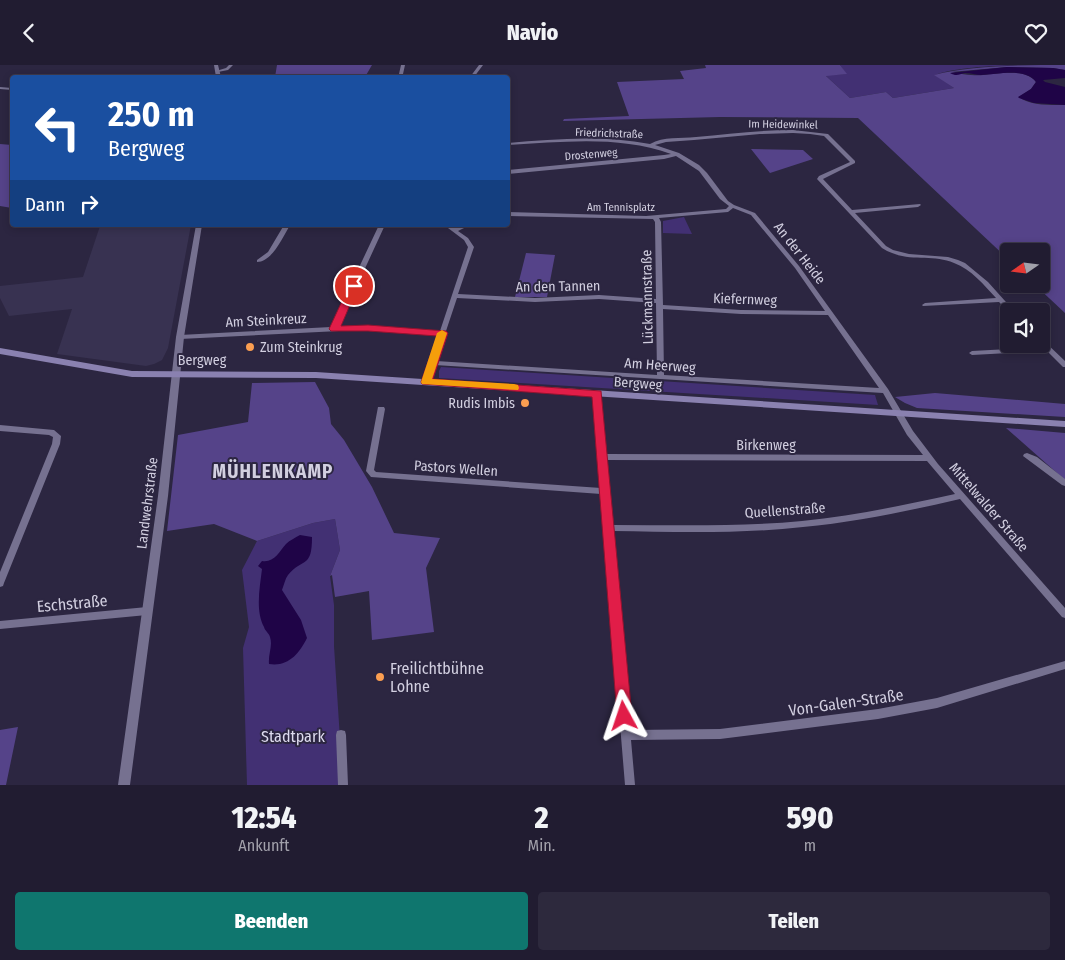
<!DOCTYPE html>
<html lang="de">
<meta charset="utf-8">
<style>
body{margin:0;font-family:"Fira Sans Condensed",sans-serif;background:#2d293d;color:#f1f3f6;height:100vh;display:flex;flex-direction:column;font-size:19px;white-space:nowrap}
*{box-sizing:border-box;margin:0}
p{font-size:16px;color:#a2a1ab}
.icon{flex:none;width:28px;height:28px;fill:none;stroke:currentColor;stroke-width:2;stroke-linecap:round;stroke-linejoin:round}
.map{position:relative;height:720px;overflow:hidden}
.details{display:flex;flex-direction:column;background:#211c31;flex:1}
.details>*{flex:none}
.banner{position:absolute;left:10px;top:10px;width:500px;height:152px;border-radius:5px;box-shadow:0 2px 8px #0003,0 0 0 1px #3e3a4d;background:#1a4fa0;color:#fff;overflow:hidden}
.needle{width:32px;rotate:256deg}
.buttons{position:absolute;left:1000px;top:178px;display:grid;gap:10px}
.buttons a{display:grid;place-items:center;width:50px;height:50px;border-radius:5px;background:#211c31;box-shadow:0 2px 8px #0003,0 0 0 1px #3e3a4d;font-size:25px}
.pin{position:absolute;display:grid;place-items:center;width:42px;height:42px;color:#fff;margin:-21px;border:2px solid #fff;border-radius:50%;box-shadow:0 1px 5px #0007}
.me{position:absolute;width:55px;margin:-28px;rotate:355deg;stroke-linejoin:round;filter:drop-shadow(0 0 4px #0008)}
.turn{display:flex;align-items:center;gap:18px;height:105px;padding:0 15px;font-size:22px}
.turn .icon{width:65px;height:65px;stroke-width:2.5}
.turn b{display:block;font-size:35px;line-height:42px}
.then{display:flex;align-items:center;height:48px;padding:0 15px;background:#0003;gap:10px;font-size:19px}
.eta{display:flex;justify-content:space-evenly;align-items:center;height:85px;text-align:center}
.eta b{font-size:30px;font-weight:800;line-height:35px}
.primary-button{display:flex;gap:10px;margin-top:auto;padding:10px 15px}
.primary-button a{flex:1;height:58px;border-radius:5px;background:#0f766e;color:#fff;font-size:20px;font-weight:800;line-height:58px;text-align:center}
.primary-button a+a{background:#2d293d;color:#f1f3f6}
header{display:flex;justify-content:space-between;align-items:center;height:65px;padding:0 15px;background:#211c31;font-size:22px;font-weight:800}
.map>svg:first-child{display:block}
</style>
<header><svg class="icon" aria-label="back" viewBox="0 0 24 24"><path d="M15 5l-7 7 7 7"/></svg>Navio<svg class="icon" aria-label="heart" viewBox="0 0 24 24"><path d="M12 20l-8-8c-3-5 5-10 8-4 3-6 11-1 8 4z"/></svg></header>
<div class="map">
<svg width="1065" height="720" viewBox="0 0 1065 720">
<rect width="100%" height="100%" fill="#2c2641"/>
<path fill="#383251" d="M191,160l-23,123 -6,12 -8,4 -8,2 -89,-12 15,-45 -63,7 -9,-18v-12l83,-9 17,-51z"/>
<path fill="#423073" d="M840,0h208c-30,0 -88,0 -113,10l19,13 -61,10 -7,-6 -36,6 -25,-23 21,-1z
M684,152l8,17 -29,-1v-12z
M441,302l434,28 3,10 -439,-27v-7z
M335,454l5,31 -10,26 4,29v41l9,139h-96l-4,-137 6,-21 -7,-57 15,-29 56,-18z"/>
<path fill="#554389" d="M277,0h95l-7,12h-90z
M705,0h135l7,9 -21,2 24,22 36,-6 7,6 61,-10 -20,-13c37,-10 91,-10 131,-10v5l-12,-2 -46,-1 -56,5c8,2 24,4 32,3 15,-1 42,-7 53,7l-5,7 -12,8c11,9 32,8 46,8v208l-31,-29h7v-33h-32v9l-151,-142 -138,-1 -157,4 1,-2 65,-3 -12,-34 67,-3 -4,-8 26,-3z
M0,79l12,1v63l-12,-2z
M751,84l52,1 10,9 -43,14z
M526,188l29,2 -8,42h-32z
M315,317l14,26 2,16 13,16 28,47 22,46 46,5 -14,30 8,64 -62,8 -3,-49 -34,6 -3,-22 -2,1 10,-26 -5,-31 -22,4 -56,18 -43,-17 -47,7 11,-96 70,-13 4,-39z
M935,328l130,11v13l-148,-9 -12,-5 -10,-6z
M1006,363l59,5v47z
M18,662l-12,58h-6v-55z"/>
<path fill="#1f0447" d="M1007,2l46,1 12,2v8l-22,2 2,2 20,5v18l-31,-2 -15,-5 -1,-1 13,-8 5,-7c-11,-15 -39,-7 -55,-7 -5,0 -10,-2 -16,-2 -6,1 -8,4 -15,0z
M300,470l12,2c0,32 -9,20 -24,38 -3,4 -4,10 -6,15l19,30 6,18c-8,16 -19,29 -38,26 -1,-10 4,-18 1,-27 -1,-4 -5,-6 -6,-10 -9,-17 -4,-40 -2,-58l-4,-3 4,-5c12,2 17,-9 24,-17 4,-4 9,-6 14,-9z"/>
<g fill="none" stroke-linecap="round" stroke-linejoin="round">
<path fill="#767190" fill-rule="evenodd" d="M229,0h4l-5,5 -10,2 -2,-1 10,-3z
M401,0h4l-2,9 5,3h-4l-5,-3z
M479,0h4l-9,12h-4z
M0,22l12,1v2l-12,-1z
M793,65l35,4 27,27v2l-32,16 29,31 68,-6 1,1 -3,2 -63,6 31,33 7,4 16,4 39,3 10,3 7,3 23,19 26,29h-5v1l-10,-10 -76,4 -1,-1 3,-2 71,-5c-12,-13 -25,-29 -42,-35 -23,-10 -47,1 -72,-15l-65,-69 2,-3 31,-14 -26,-26 -14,-2 -17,-1 -33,1 -66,6 -28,2 -11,3 24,8 20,12 8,8 21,28 6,4 21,8 44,53 89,123 25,42 25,33 127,144v10l-3,-1 -102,-118c-52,12 -104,23 -157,28 -63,7 -127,5 -190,4l18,199 89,-1 158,-20 59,-11 128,-37v8l-128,39 -59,11 -158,20 -89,1 4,45h-10l-24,-291 -230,-17 -5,-6 12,-64h6l1,2 -11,61 2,2 225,16 -8,-95 1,-2h3l4,2 5,61 317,1 -16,-20 -24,-42 -448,-28 -5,17 -4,2 -4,-2 16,-47 -79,-5 -179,9 -3,-2 3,-2 151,-8 48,-102h6l-47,102 21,-1 81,5 28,-84 -4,-7 -20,-15h7l4,3 7,-3h8l-12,6 10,7 6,9 -16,47 77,4 64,-3 57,4 -1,-77 -2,-3 -145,-3v-4l138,4 80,-7 3,-3 -9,-7 -21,-28 -23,-15 -12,3 -156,15v-4l156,-15 7,-1c-53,-19 -108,-12 -163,-9v-2c47,-4 95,-8 142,1 14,-8 30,-5 46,-7 32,-3 64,-7 97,-7zM733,143l18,7 44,53 30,43 -84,-1 -78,-5 -2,-83 -2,-4 69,-6zM457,233l78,4 64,-3 57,4 1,72 -221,-14zM663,244l78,5 87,1 51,73 -215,-13zM607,395l320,1 28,33c-51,11 -101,22 -153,27 -63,6 -127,4 -190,4z
M284,160h6c-7,12 -18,37 -33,37v-2l11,-8z
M1041,274l2,1 22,21v6h-2l-16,-16 -75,4 -3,-2 3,-2 71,-4 -3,-3h1z
M0,360l54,5 7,6 -1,8 -56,139 -1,3 -3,1v-15l52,-128 1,-7 -4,-2 -49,-4z
M1027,388l10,4 28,22v7l-3,-1 -39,-29 1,-2z
M147,542l3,1 2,3 -2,3 -3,1 -147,14v-8z
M341,665l4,1 1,4 2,50h-10l-2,-50 1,-4z"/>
<path fill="#767190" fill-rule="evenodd" d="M214,0h4l3,12h-5z
M196,160h6l-18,112 -16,159 -38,289h-12l40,-289 18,-159z"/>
<path fill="#8a81b0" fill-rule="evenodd" d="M0,283l132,23 184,1 749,49v6l-749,-49 -184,-1 -132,-23z"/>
</g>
<path fill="#e11d48" stroke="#92132f" d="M354,218l4,3 -17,40 27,-1 78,6 2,2 -15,46 168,12 31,325 -2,5 -6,2 -5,-2 -2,-5 -25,-319 -170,-13 -1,-2 16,-46 -69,-5h-37l-2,-2 20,-43z"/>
<path fill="#f59e0b" d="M442,265l5,3 -15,46 82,5 4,1 1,3 -1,2 -96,-6 -1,-2 16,-49z"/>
<g fill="#fb9e51" stroke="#2c2641" stroke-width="2">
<circle cx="250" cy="282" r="5"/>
<circle cx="525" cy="338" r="5"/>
<circle cx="380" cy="612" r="5"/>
</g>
<g text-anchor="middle" stroke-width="4" stroke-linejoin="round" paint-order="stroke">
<g font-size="11" fill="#d2cfe0" stroke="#2c2641">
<text transform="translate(783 59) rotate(1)" y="4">Im Heidewinkel</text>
<text transform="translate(609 68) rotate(2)" y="4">Friedrichstraße</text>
<text transform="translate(591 89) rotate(-5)" y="4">Drostenweg</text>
<text x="621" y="146">Am Tennisplatz</text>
</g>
<g font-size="14" fill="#d2cfe0" stroke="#2c2641">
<text transform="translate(800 188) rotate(52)" y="5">An der Heide</text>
<text transform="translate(558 221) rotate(-1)" y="5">An den Tannen</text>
<text transform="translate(647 232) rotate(-91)" y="5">Lückmannstraße</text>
<text transform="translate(745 234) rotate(2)" y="5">Kiefernweg</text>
<text transform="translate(266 255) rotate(-3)" y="5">Am Steinkreuz</text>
<text x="202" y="300">Bergweg</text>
<text transform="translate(660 300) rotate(4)" y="5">Am Heerweg</text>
<text transform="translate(638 318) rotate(4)" y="5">Bergweg</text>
<text x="766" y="385">Birkenweg</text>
<text transform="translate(456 403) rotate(4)" y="5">Pastors Wellen</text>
<text transform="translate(147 438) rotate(-83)" y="5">Landwehrstraße</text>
<text transform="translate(989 442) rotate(49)" y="5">Mittelwalder Straße</text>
<text transform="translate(785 445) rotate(-4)" y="5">Quellenstraße</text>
</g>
<g font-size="14" fill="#d2cfe0" stroke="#2c2641" text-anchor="start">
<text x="260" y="287">Zum Steinkrug</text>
<text x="515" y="343" text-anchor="end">Rudis Imbis</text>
</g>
<g font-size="16" fill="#d2cfe0" stroke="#2c2641">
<text transform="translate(72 538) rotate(-5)" y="6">Eschstraße</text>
<text transform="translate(846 637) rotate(-8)" y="6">Von-Galen-Straße</text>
</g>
<g font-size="16" fill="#d2cfe0" stroke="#2c2641" text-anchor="start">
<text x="390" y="609">Freilichtbühne<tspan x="390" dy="18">Lohne</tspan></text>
</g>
<g font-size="16" fill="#dddaee" stroke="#2c2641">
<text x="293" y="677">Stadtpark</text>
</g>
<g font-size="19" font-weight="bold" letter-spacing="1" fill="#d2cfe0" stroke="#2c2641">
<text x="273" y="413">MÜHLENKAMP</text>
</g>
</g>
</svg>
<div class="buttons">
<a><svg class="needle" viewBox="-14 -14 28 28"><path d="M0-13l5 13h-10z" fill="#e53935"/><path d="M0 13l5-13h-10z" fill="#a2a1ab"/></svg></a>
<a><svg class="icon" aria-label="sound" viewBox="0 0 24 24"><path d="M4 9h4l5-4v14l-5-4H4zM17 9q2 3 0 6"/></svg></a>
</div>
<div class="pin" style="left:354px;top:221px;background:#d93025"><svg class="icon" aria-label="arrive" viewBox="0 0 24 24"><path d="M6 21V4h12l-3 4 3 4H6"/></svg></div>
<svg class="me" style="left:624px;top:651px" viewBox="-20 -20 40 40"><path d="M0-17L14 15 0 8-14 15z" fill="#e11d48" stroke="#fff" stroke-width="4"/></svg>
<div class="banner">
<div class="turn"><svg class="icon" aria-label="left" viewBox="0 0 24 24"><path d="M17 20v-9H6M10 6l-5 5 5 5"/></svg><div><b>250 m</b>Bergweg</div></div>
<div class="then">Dann<svg class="icon" aria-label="right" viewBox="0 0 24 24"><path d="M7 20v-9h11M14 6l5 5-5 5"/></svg></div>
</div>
</div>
<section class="details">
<div class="eta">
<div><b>12:54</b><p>Ankunft</p></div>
<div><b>2</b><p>Min.</p></div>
<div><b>590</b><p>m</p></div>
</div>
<div class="primary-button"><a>Beenden</a><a>Teilen</a></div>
</section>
